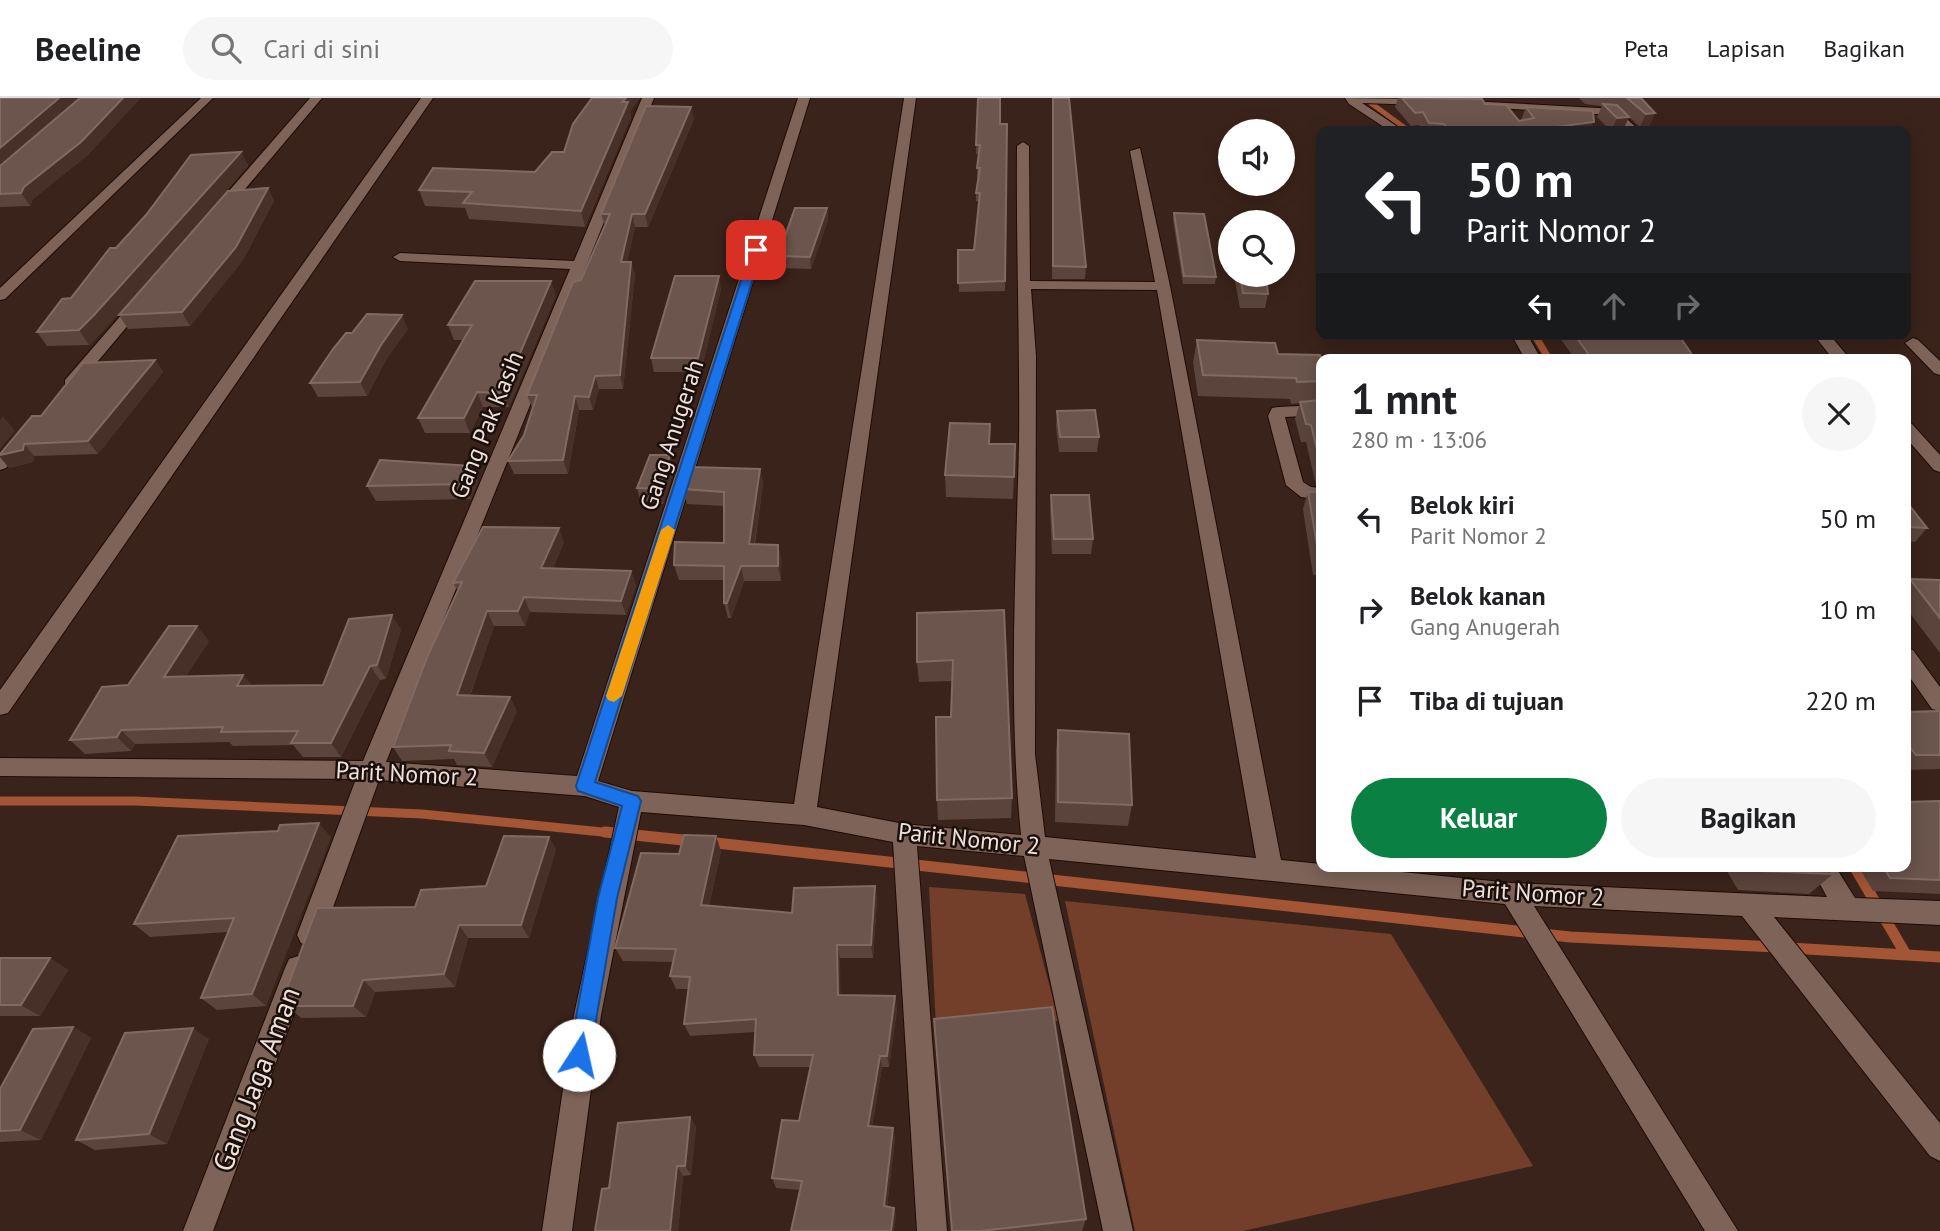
<!DOCTYPE html>
<html lang="id">
<meta charset="utf-8">
<style>
body{margin:0;font-family:"PT Sans",sans-serif;background:#f6f6f6;color:#202124;height:100vh;display:flex;flex-direction:column;font-size:26px;white-space:nowrap}
*{box-sizing:border-box;margin:0}
p{font-size:23px;color:#757577}
.icon{flex:none;width:38px;height:38px;fill:none;stroke:currentColor;stroke-width:2;stroke-linecap:round;stroke-linejoin:round}
.map{position:relative;flex:1;overflow:hidden}
.sheet{position:absolute;left:1316px;top:256px;width:595px;height:518px;display:flex;flex-direction:column;background:#fff;border-radius:14px;box-shadow:0 4px 18px #0003}
.sheet>*{flex:none}
.top-card{position:absolute;left:1316px;top:28px;width:595px;height:214px;border-radius:14px;box-shadow:0 4px 18px #0003;background:#202124;color:#fff;overflow:hidden}
.tools{position:absolute;left:1218px;top:21px;display:grid;gap:14px}
.tools a{display:grid;place-items:center;width:77px;height:77px;border-radius:50%;background:#fff;box-shadow:0 4px 18px #0003;font-size:35px}
.pin{position:absolute;display:grid;place-items:center;width:60px;height:60px;color:#fff;margin:-30px;border-radius:14px;box-shadow:0 4px 10px #0006}
.me{position:absolute;width:77px;margin:-38px;rotate:10deg;stroke-linejoin:round;filter:drop-shadow(0 0 5px #0008)}
.turn{display:flex;align-items:center;gap:24px;height:147px;padding:0 35px;font-size:32px}
.turn .icon{width:91px;height:91px;stroke-width:2.5}
.turn b{display:block;font-size:49px;line-height:60px}
.lanes{display:flex;align-items:center;height:66px;padding:0 35px;background:#0003;justify-content:center;gap:35px;direction:ltr}
.lanes .off{opacity:.35}
.round{display:grid;place-items:center;flex:none;width:74px;height:74px;border-radius:37px;background:#f6f6f6}
.overview{display:flex;align-items:center;justify-content:space-between;height:119px;padding:0 35px}
h1{font-size:42px;font-weight:700;line-height:52px}
.primary-button{display:flex;gap:14px;margin-top:auto;padding:14px 35px}
.primary-button a{flex:1;height:80px;border-radius:42px;background:#0b8043;color:#fff;font-size:28px;font-weight:700;line-height:80px;text-align:center}
.primary-button a+a{background:#f6f6f6;color:#202124}
ul{padding:0;list-style:none}
li{display:flex;align-items:center;gap:21px;height:91px;padding:0 35px}
li div{flex:1}
li b{display:block;font-size:26px}
li em{font-style:normal}
header{display:flex;align-items:center;gap:42px;box-sizing:border-box;height:98px;padding:0 35px;background:#fff;border-bottom:2px solid #e0e0e0}
header strong{font-size:33px}
nav{display:flex;gap:38px;margin-inline-start:auto;font-size:24px}
.search{width:490px;height:63px;background:#f6f6f6;display:flex;align-items:center;gap:18px;box-sizing:border-box;padding:0 24px;border-radius:38px;color:#757577;font-size:26px}
.map>svg:first-child{display:block}
</style>
<header>
<strong>Beeline</strong>
<div class="search"><svg class="icon" aria-label="search" viewBox="0 0 24 24"><circle cx="10" cy="10" r="6"/><path d="M15 15l6 6"/></svg>Cari di sini</div>
<nav><a>Peta</a><a>Lapisan</a><a>Bagikan</a></nav>
</header>
<div class="map">
<svg width="1940" height="1133" viewBox="0 0 1940 1133">
<rect width="100%" height="100%" fill="#3a231a"/>
<path fill="#733f2b" d="M929,789l96,7 34,127 -123,6z
M1065,803l326,33 142,232 -290,65h-108z"/>
<g fill="none" stroke-linecap="round" stroke-linejoin="round">
<path stroke="#a35535" stroke-width="5" d="M1364,0l45,33"/>
<path stroke="#a35535" stroke-width="7" d="M1534,236l15,25"/>
<path stroke="#a35535" stroke-width="9" d="M0,703h135l287,13 200,20"/>
<path stroke="#a35535" stroke-width="11" d="M605,734l88,9
M707,744l863,95 206,10
M1854,768l51,87
M1790,850l150,9"/>
<defs>
<path id="minor" d="M201,0h12l-208,201 -5,1v-12z
M310,0h12l-98,116h-10v-6z
M421,0h12l-425,615 -8,2v-25z
M642,0h12l-268,664 191,14 221,-678h12l-212,683 34,10 162,13 110,-706h12l-99,709 87,17 117,11c-13,-130 -5,-261 -2,-392 1,-99 -3,-198 -2,-297l6,-4 6,4 1,135 125,1 -25,-131 10,-3 30,138 111,574 231,23 315,14 -17,-31h25l20,32 85,3v24l-166,-8 166,206v38l-10,-5 -188,-240 -208,-10 204,325h-33l-200,-327 -456,-45 84,372h-30l-79,-375 -107,-10 30,385h-30l-24,-389 -89,-17 -163,-13 -40,203 -29,216h-30l32,-216 45,-208 -34,-11 -206,-16 -56,155 -4,8 -9,4 -9,-4 -4,-8 59,-156 -356,-3v-18l363,3 207,-492 -170,-8 -7,-4 7,-4 174,8zM1031,191l126,1 99,568 -211,-21 -10,-83 1,-398z
M1345,0l78,1 6,3 -6,3 -61,-2 42,28h-14l-41,-27z
M1469,3l147,8 24,22h-12l-15,-16 -148,-9 -2,-2z
M141,199l7,4 -2,3 -69,82h-12v-6l71,-82z
M1511,236h16l14,25h-16z
M1813,236h16l21,25h-17z
M1913,240l5,2 22,21v14l-6,-2 -26,-27 -3,-3z
M1321,307v10l-36,2 18,65 8,5 10,1v12l-20,-3 -15,-12 -18,-69 4,-8 6,-1z
M1906,325l6,1 28,31v17l-6,-2 -28,-32z
M22,336l9,5 -25,29 -6,2v-17l16,-18z
M1906,550l7,2 27,37v24l-8,-2 -26,-37z
M298,858l9,3 4,9 -98,263h-30l102,-263 4,-9z"/>
</defs>
<use href="#minor" stroke="#200c05" stroke-width="2"/>
<use href="#minor" fill="#7e6358" fill-rule="evenodd"/>
</g>
<path fill="#5b443b" d="M0,0l89,56 -56,45 -3,7 -30,1z
M978,0l22,26h7l-2,167 -46,1 -1,-42h16l5,-48 -3,-1v-8l2,-16h-1v-9l2,-14h-3z
M1053,0l33,169 -1,12h-33z
M1398,0h73l48,23 2,-1 5,-13 64,24h-168l-3,-6 -8,1 -16,-19z
M1579,0h62l14,15 -6,13 -9,1 -11,-10 -6,13 -12,1 -14,-14 5,-11 -17,-2z
M630,14l1,5 -46,110 -116,-8 -4,-11 -40,-2 -6,-16 116,-18 29,-20z
M694,21l-46,108h-13l-8,35h4l4,13 -12,114h-24l-6,21h-14l-11,64h-54l-6,-13 16,-26 8,-27 -5,-13 54,-115 24,-54 -4,-12z
M241,54l7,14 -144,164 -15,15 -42,1 -10,-14 34,-34 45,-50z
M268,90l6,13 -31,59 -53,66 -62,3 -9,-14z
M827,110l1,12 -17,49 -31,-1 -2,-12z
M1174,115l42,64 -1,7h-32l-10,-64z
M1236,177h30l2,19 -3,14h-25l-5,-27z
M721,191l-20,83h-47l-3,-14z
M556,197l-47,112h-26l-13,26h-45l-7,-15 46,-78h-10l-6,-15z
M408,231l-21,29 -20,38 -49,1 -8,-14z
M1557,236h121l17,25h-120z
M1716,236h40l-1,2z
M1197,242l81,14 43,5v128l-5,-2 -10,-43h-5l-6,-23 5,-16 -9,1 -1,-5 -92,-3 -5,-34z
M155,262l8,12 -65,82 -64,2 -1,6 -24,6 32,-52z
M1057,313l42,26 -2,15h-38l-3,-26z
M1015,346l-2,55 -67,-2 -1,-22z
M760,371l3,15 -8,60 23,1 3,14v22h-37l-13,37h-3l-4,-15v-23h-45l-5,-15 50,-22v-37l-37,-2 -4,-15z
M674,372l-11,34 -22,-1 -4,-15z
M478,383l-7,18 -95,2 -9,-15z
M1308,394h13v83h-8l-10,-66z
M1051,397l42,44 -2,15h-39l-2,-44z
M1906,403l21,27 -12,14 -9,-1z
M564,444l-11,26 78,3 5,15 -10,29 -96,-3 -5,14h-31l-24,70 47,15 -25,56 -35,-2 -3,-6 -52,2 -9,-14 65,-156 -5,-8z
M1910,481l30,1v73l-34,-45v-25z
M1004,512l8,188 -1,20 -73,2 -1,-20 14,-83 1,-36 -33,1 -2,-20z
M401,531l-15,50 -6,1 -39,77h-38l-10,-12 -60,1 -4,-4 -94,2 -4,7 -46,3 -15,-14 58,-55 81,-44 -23,35 66,10 71,-1z
M1940,613v58l-34,1v-58z
M1058,632l74,75 -4,21 -73,-4 1,-71z
M1940,703v93l-67,-3 -15,-25h48v-64z
M331,739l-65,169 -49,4 -16,-12 27,-66 -78,5 -16,-13z
M549,739l7,13 -27,88h-61l-13,49 -80,5 -9,25 -65,1 -13,-12 4,-10 -6,-5 129,-84 71,-21z
M721,753l-12,55 83,7 83,-27 2,14 -4,58h-33v37l55,1 2,13 -8,58h-7l-10,60 21,1 2,11 -8,68 7,1 2,9 -96,-27 -24,-2 -4,-10 27,-57 12,-54h-52l-5,-12 2,-23 -66,4 -6,-12 4,-35h-12l-6,-13 3,-14 -50,-1 -8,-13 64,-94z
M1724,768h105l4,8 -24,20 -71,-4z
M0,860h50l18,12 -28,46h-40z
M73,929l18,11 -50,102 -41,2v-53z
M209,941l-42,105 -72,6 -19,-10z
M690,1019l6,10 -5,48 -8,1 -5,55 -69,-43z
M1086,1121l-4,12h-131z"/>
<path fill="#473027" d="M59,0h21l-80,70v-20z
M123,0h18l-52,56 -56,45 -3,7 -9,-13 3,-6z
M626,0h14l-10,14 1,5 -46,110 -4,-16 41,-109z
M691,9l3,12 -46,108 -3,-13z
M1655,15l-6,13 -9,1 6,-13z
M1629,19l-6,13 -12,1 6,-13z
M1594,24l-4,9h-64z
M241,54l7,14 -144,164 -15,15 -10,-15z
M268,90l6,13 -31,59 -53,66 -8,-14z
M827,110l1,12 -17,49 -1,-12z
M632,116l3,13 -11,48 -3,-13z
M631,164l4,13 -12,114 -3,-14z
M719,178l2,13 -20,83 -3,-14z
M551,183l5,14 -47,112 -6,-14z
M402,217l6,14 -21,29 -20,38 -7,-14 21,-37z
M155,262l8,12 -65,82 -10,-13z
M595,278l4,13 -6,21 -4,-13z
M477,294l6,15 -13,26 -6,-15z
M575,298l4,14 -11,64 -5,-14z
M3,318l12,15 -15,18v-29z
M24,346l10,12 -1,6 -24,6 -9,-11v-2z
M670,357l4,15 -11,34 -4,-15z
M471,368l7,15 -7,18 -7,-15z
M760,371l3,15 -11,75 -3,-15z
M559,430l5,14 -17,40 -6,-14z
M778,447l3,14v22l-3,-15z
M741,468l3,15 -13,37 -4,-15z
M631,473l5,15 -10,29 -5,-14z
M524,499l6,15 -5,14 -7,-15z
M487,513l7,15 -29,83 -8,-14z
M392,517l9,14 -15,50 -9,-14z
M197,528l12,15 -33,50 -12,-14z
M370,568l10,14 -39,77 -10,-14z
M243,577l12,14 -18,-3z
M510,599l7,14 -25,56 -8,-14z
M121,632l14,14 -4,7 -14,-14z
M319,725l12,14 -65,169 -14,-12z
M716,738l5,15 -15,68 -5,-14z
M549,739l7,13 -27,88 -8,-13z
M875,788l2,14 -4,58 -2,-13z
M459,827l9,13 -13,49 -11,-13z
M837,847l3,13 1,49 -3,-12z
M50,860l18,12 -28,46 -19,-11z
M363,882l12,12 -9,25 -13,-11z
M895,898l2,13 -8,58 -2,-11z
M73,929l18,11 -50,102 -21,-10z
M193,930l16,11 -42,105 -18,-10z
M880,958l2,11 -12,70 -2,-11z
M690,1019l6,10 -5,48 -6,-9z
M893,1030l2,11 -9,77 -2,-10z
M677,1068l6,10 -5,55h-8z
M894,1110l2,9 -2,14h-3z"/>
<path fill="#6b554c" stroke="#806a62" stroke-width="2" d="M0,0h59l-59,50z
M80,0h43l-42,44 -57,45 -3,6 -21,1v-28z
M592,0h34l-4,4h6l-47,109 -118,-8 9,-11 -53,-2 14,-22 102,4 17,-20h12l9,-28z
M978,0h22v26h7l-2,157 -47,2v-33h16l6,-57h-4l4,-25h-3l3,-23h-4z
M1053,0h16l17,169 -33,-1z
M1402,0l80,1 3,5 21,1 13,16 15,-3 -8,-11 67,4 1,11 -68,9h-78l-4,-7 -15,-1 -6,-11 -8,1z
M1627,0h14l14,15 -9,1z
M1603,6l14,1 12,12 -12,1z
M646,8l45,1 -46,107h-13l-11,48h10l-11,113 -25,1 -6,21 -14,-1 -12,64 -55,1 16,-26 13,-40h-10l46,-113 8,-2 29,-66h-9z
M241,54l-147,163 -15,15 -42,2 25,-33 9,-1 39,-50h6l30,-33 45,-60z
M268,90l-32,59 -54,65 -63,3 109,-124z
M795,110h32l-17,49 -32,-1z
M1174,115l30,1 12,63 -32,-1z
M1240,177h26l2,19 -25,-1z
M675,178h44l-21,82h-47z
M475,183h76l-48,112 -26,-1 -13,26h-46l54,-93h-24z
M367,216l35,1 -21,30 -21,37 -50,1 23,-34 13,-16h6z
M1574,236h104l17,25h-103z
M1197,242l78,3 3,11 42,1 1,4v22l-24,1 -1,-4 -93,-3z
M155,262l-67,81 -64,3 -1,6 -23,5v-1l32,-38h9l42,-53z
M1321,302v66l-10,-41 -5,-1 -6,-22z
M1095,312l4,27h-39l-3,-26z
M950,325l40,1 -1,20h26l-1,33 -69,-2z
M650,357h20l-11,34 -22,-1z
M380,362l91,6 -7,18 -97,2z
M690,369l70,2 -11,75 29,1v21h-37l-14,37h-3v-37l-50,-1 1,-23 49,1v-51l-41,-3z
M1308,394h13v65h-2z
M1051,397h38l4,44h-39z
M1906,403l21,27 -21,-1z
M483,429l76,1 -18,40 90,3 -10,30 -97,-4 -6,14h-31l-30,84 53,2 -26,56 -35,-2 2,-6 -58,2 35,-92 34,-73 -9,1z
M1910,481l30,1v38z
M1004,512l8,188 -75,2 -1,-83h15l2,-57 -36,2v-49z
M392,517l-15,50 -7,1 -39,77h-40l7,-12 -77,1 2,-5 -102,3 -4,7 -47,3 32,-53 26,-2 41,-59h28l-33,51 79,-2 -6,11 86,-1 26,-66z
M1940,613v44h-24l-10,-13v-30z
M1058,632l71,4 3,71 -74,-3z
M1940,703v79l-50,-2 -7,-12h23v-57h4l-4,-7z
M319,725l-67,171 -51,4 33,-80 -100,6 44,-88 100,-5 2,-6z
M684,737l32,1 -15,69 91,8 2,-25 81,-2 -4,59h-34l1,50 57,1 -8,60h-7l-12,70 25,2 -9,78 10,2 -3,23h-100l11,-50 -30,-3 10,-58 17,1 14,-66h-59l2,-36 -72,5 6,-47 -20,-1 6,-27 -61,-1 26,-95 38,1z
M504,738l45,1 -28,88h-62l-15,49 -81,6 -10,26h-65l7,-16 -9,1 31,-83 98,-1 6,-17 65,-4z
M1757,768h72l4,8 -73,-3z
M0,860h50l-29,47h-21z
M1052,909l34,212 -106,12h-28l-18,-212z
M73,929l-53,103 -20,1v-42l33,-60z
M193,930l-44,106 -73,6 49,-107z
M690,1019l-5,49h-8l-7,65h-75l7,-42 7,-1 9,-65z"/>
<path fill="#1a73e8" stroke="#114b97" stroke-width="2" d="M756,149l6,3 -167,532 43,14 3,5 -24,97 -27,157 -3,8 -8,3 -7,-3 -3,-8 29,-157 24,-92 -44,-15 -2,-5 175,-536z"/>
<path fill="#f59e0b" d="M668,427l7,5 -53,166 -8,6 -6,-2 -2,-4 55,-166z"/>
<g text-anchor="middle" stroke-width="5" stroke-linejoin="round" paint-order="stroke">
<g font-size="24" fill="#f0e0da" stroke="#1a0f0b">
<text transform="translate(487 327) rotate(-68)" y="8">Gang Pak Kasih</text>
<text transform="translate(672 337) rotate(-72)" y="8">Gang Anugerah</text>
<text transform="translate(407 676) rotate(3)" y="8">Parit Nomor 2</text>
<text transform="translate(969 741) rotate(6)" y="8">Parit Nomor 2</text>
<text transform="translate(1533 795) rotate(4)" y="8">Parit Nomor 2</text>
</g>
<g font-size="28" fill="#f0e0da" stroke="#1a0f0b">
<text transform="translate(256 981) rotate(-69)" y="10">Gang Jaga Aman</text>
</g>
</g>
</svg>
<div class="tools">
<a><svg class="icon" aria-label="sound" viewBox="0 0 24 24"><path d="M4 9h4l5-4v14l-5-4H4zM17 9q2 3 0 6"/></svg></a>
<a><svg class="icon" aria-label="search" viewBox="0 0 24 24"><circle cx="10" cy="10" r="6"/><path d="M15 15l6 6"/></svg></a>
</div>
<div class="pin" style="left:756px;top:152px;background:#d93025"><svg class="icon" aria-label="arrive" viewBox="0 0 24 24"><path d="M6 21V4h12l-3 4 3 4H6"/></svg></div>
<svg class="me" style="left:579px;top:957px" viewBox="-20 -20 40 40"><circle r="19" fill="#fff"/><path d="M0-13L10 11 0 6-10 11z" fill="#1a73e8"/></svg>
<div class="top-card">
<div class="turn"><svg class="icon" aria-label="left" viewBox="0 0 24 24"><path d="M17 20v-9H6M10 6l-5 5 5 5"/></svg><div><b>50 m</b>Parit Nomor 2</div></div>
<div class="lanes"><svg class="icon" aria-label="left" viewBox="0 0 24 24"><path d="M17 20v-9H6M10 6l-5 5 5 5"/></svg><svg class="icon off" aria-label="ahead" viewBox="0 0 24 24"><path d="M12 20V5M6 11l6-6 6 6"/></svg><svg class="icon off" aria-label="right" viewBox="0 0 24 24"><path d="M7 20v-9h11M14 6l5 5-5 5"/></svg></div>
</div>
<section class="sheet">
<div class="overview"><div><h1>1 mnt</h1><p>280 m · 13:06</p></div><a class="round"><svg class="icon" aria-label="close" viewBox="0 0 24 24"><path d="M6 6l12 12M18 6L6 18"/></svg></a></div>
<ul>
<li><svg class="icon" aria-label="left" viewBox="0 0 24 24"><path d="M17 20v-9H6M10 6l-5 5 5 5"/></svg><div><b>Belok kiri</b><p>Parit Nomor 2</p></div><em>50 m</em></li>
<li><svg class="icon" aria-label="right" viewBox="0 0 24 24"><path d="M7 20v-9h11M14 6l5 5-5 5"/></svg><div><b>Belok kanan</b><p>Gang Anugerah</p></div><em>10 m</em></li>
<li><svg class="icon" aria-label="arrive" viewBox="0 0 24 24"><path d="M6 21V4h12l-3 4 3 4H6"/></svg><div><b>Tiba di tujuan</b></div><em>220 m</em></li>
</ul>
<div class="primary-button"><a>Keluar</a><a>Bagikan</a></div>
</section>
</div>
